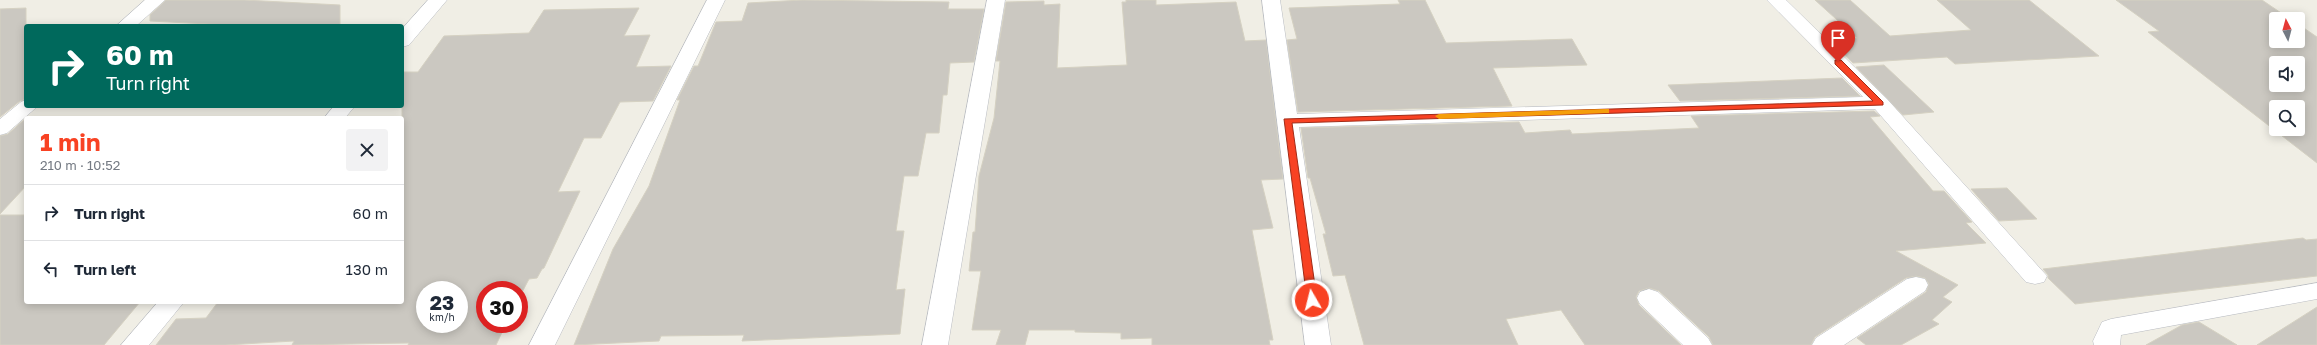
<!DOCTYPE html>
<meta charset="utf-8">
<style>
body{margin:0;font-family:"Golos Text",sans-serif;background:#f2f2f3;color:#1f2937;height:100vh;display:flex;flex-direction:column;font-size:15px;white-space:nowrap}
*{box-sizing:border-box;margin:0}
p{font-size:13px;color:#747a83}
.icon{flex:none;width:22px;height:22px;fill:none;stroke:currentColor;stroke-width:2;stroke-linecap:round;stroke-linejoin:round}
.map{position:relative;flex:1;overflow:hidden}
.drawer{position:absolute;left:24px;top:116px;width:380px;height:188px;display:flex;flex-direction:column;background:#fff;border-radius:4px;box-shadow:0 2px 10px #0003}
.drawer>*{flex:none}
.hud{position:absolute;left:24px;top:24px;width:380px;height:84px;border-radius:4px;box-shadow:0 2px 10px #0003;background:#00695c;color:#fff;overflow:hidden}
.needle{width:26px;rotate:354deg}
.fabs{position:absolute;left:2269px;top:12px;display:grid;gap:8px}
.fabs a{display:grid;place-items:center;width:36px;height:36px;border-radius:4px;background:#fff;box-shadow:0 2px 10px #0003;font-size:20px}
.speed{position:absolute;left:416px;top:281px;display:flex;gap:8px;font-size:20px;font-weight:700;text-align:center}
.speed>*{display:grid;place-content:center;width:52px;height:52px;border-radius:50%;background:#fff;box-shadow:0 2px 10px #0003;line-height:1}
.speed small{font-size:10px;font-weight:400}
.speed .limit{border:6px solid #d22;background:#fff;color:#111}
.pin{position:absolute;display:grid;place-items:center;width:34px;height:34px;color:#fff;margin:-41px -17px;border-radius:50% 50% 50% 0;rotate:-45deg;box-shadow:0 0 4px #0007}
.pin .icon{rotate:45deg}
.me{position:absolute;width:44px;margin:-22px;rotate:352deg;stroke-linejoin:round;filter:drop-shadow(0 0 3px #0008)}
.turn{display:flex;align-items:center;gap:14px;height:84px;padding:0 16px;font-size:18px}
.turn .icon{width:52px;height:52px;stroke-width:2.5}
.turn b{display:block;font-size:28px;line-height:34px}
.round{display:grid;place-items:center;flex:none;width:42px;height:42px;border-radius:4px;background:#f2f2f3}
.head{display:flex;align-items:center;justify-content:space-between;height:68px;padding:0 16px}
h1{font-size:24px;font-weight:700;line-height:30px;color:#f84223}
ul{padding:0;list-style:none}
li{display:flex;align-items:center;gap:12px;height:56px;padding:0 16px;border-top:1px solid #e0e1e3}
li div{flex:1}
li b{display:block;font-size:15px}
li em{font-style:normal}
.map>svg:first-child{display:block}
</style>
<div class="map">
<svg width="2317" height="345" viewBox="0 0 2317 345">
<rect width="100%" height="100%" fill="#f0eee5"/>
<path fill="#cbc8c1" stroke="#d5d1c2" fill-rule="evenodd" d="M166,0h78l96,5v21h-93l-97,-5v-6z
M802,0l147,2 -1,7h36l-10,53 -24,1 -3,32h-4l-4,38h-13l-8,43h-14l-8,55h8l-8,59 9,-1 -5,45 -158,7 2,-6 -83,1 -2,5 -85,4 39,-96 36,-63 31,-86h-3l17,-34h4l18,-44 26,-1 6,-18z
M1126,0h30v5l80,-3 9,39 21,-1 17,139 -22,1 12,48 -21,2 21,110h-4l1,5h-118v-7l-31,1v-6l-46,-1v-2h-46l-4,15h-29l5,-15h-29l9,-59h-12l4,-39h2l4,-56 15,-58 6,-57h-4l10,-59 38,-1v4l16,-1 -3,64 70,-3 -5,-63h4z
M1398,0h27l21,43 126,-4 15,26 -94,3 19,38 -214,6 -11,-72 10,-1 -8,-31 111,-4z
M1815,0h35l40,36 81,-6 -34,-30h92l70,56 -144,8 -8,-7 -94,6 -24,-23 28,-2z
M2116,0h146l28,19h-14v22h22v-17l19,13v126l-169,-131 11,-1zM2276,63h22v22h-22zM2276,107h22v22h-22z
M26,8v91l-6,2 -20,16v-108z
M639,8l-15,28 26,-1 -14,32 35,-1 -18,35 -33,1 -19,36h-17l-26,54 22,-1 -36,77 -2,1 -5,9 -8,1 -10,19v-8h-34v34h21l-10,21h-88l1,-2 -117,2 2,-4 -68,4h-70l20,-26 30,-1 12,-16h184v-230h16l26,-36 85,-3 15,-23zM425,290h34v34h-34z
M1884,65l50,47 -31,3 -47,-48z
M1842,78l18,18 -180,5 -12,-16z
M1874,111l6,5 -10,1 63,74h11l28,31 -6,1 20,20 -90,8 62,34 -15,12 9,5 -20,18 7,4 -38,21h-35l-9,-7 69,-46 3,-8 -4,-6 -9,-2 -10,2 -91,59 -4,8h-98l-4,-8 -50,-46 -10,-3 -10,3 -3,6 3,8 42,40h-96l-24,-35 -55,9 12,26h-154l-19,-70 -12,1 -10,-42h3l-16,-56h-2l-7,-50 218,-6 6,11 45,-3 2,4 127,-6 -8,-12z
M26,118v68l-26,28v-78l8,-2z
M2007,188l30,31 -38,2 -28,-32z
M0,215h26v87h114l-36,43h-104z
M2303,238l3,2 11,-1v37l-242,28 -27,-26v-3l-5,-6z
M2317,307v38h-60z
M2199,322l38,23h-91l36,-20z"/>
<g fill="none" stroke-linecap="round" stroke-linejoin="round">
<defs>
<path id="minor" d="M145,0h20l-29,26h-20z
M428,0h19l-38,45 -7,2v-18z
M707,0h18l-170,345h-26z
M987,0h18l-57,345h-26z
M1262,0h18l17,114 566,-17 -96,-97h19l101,99 160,177 -3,6 -9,2 -9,-2 -151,-173 -576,18 32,218h-26z
M26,100v6h12l-31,27 -7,2v-16l21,-17z
M334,106h21l-10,12h-21z
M1916,277l9,2 3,6 -3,6 -81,54h-32l4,-7 91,-59z
M2317,283v16l-196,36 -1,10h-26l-1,-4 9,-19 9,-3z
M1649,289l9,3 50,46 4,7h-29l-43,-41 -3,-6 3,-6z
M158,302h26l-35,43h-28z"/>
</defs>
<use href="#minor" stroke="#b9bcc2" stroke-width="1"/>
<use href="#minor" fill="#fff" fill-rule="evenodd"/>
</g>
<path fill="#f84223" stroke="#a12b17" d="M1835,60h6l42,42v3l-591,18 25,177 -5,4 -5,-4 -23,-181 589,-18 -38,-37z"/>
<path fill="#f59e0b" d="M1606,109h3v4l-170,6 -4,-3 4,-2z"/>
</svg>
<div class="fabs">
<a><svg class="needle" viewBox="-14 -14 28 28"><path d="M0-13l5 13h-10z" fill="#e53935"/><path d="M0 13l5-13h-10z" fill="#747a83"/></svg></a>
<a><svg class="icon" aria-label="sound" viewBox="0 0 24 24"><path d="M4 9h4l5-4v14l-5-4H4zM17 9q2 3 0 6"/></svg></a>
<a><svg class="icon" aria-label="search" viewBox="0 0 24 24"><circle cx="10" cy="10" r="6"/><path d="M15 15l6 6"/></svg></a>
</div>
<div class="speed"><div>23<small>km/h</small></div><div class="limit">30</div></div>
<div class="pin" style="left:1838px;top:62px;background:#d93025"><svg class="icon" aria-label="arrive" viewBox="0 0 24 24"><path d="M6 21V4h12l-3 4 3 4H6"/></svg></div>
<svg class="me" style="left:1312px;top:300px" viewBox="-20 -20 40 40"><circle r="17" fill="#f84223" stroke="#fff" stroke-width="3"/><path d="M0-11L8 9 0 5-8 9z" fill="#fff"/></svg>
<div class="hud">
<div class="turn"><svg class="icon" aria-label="right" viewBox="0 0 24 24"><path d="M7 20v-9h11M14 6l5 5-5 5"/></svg><div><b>60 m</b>Turn right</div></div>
</div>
<section class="drawer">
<div class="head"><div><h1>1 min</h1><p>210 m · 10:52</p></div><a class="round"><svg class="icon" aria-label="close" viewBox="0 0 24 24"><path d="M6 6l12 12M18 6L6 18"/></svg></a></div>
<ul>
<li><svg class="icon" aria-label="right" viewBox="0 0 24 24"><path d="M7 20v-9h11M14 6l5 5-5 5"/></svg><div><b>Turn right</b></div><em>60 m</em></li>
<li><svg class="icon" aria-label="left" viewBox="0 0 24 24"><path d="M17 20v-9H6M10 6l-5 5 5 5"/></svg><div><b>Turn left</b></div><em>130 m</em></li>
</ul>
</section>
</div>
